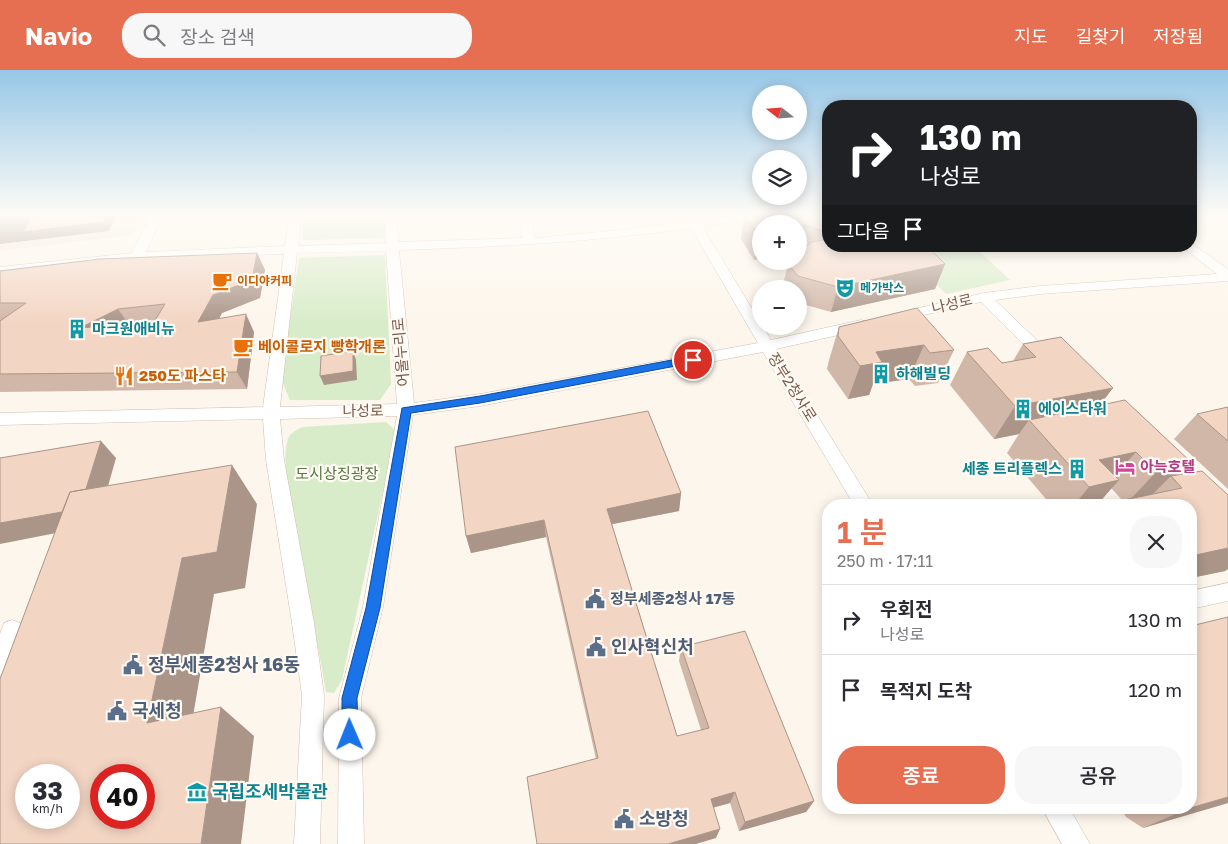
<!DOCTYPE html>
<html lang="ko">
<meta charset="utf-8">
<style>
body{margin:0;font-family:"Golos Text","Noto Sans KR",sans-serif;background:#f7f7f7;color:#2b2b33;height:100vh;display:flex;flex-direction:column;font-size:19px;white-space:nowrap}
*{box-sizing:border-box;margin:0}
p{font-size:16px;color:#7c7c81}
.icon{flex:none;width:28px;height:28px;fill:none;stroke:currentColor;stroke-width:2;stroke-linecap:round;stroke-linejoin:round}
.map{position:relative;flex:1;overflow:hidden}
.details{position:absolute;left:822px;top:429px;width:375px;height:315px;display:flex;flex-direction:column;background:#fff;border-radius:20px;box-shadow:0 2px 12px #0003}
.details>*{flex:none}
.guide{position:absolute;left:822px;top:30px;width:375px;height:152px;border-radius:20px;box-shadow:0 2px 12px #0003;background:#202124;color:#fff;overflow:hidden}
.needle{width:32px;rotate:287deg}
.tools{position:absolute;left:752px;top:15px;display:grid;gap:10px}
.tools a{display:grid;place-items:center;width:55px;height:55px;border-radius:50%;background:#fff;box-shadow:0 2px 12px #0003;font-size:25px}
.speed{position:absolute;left:15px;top:694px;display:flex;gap:10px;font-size:25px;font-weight:700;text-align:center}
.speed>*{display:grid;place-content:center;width:65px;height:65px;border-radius:50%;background:#fff;box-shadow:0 2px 12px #0003;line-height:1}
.speed small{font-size:12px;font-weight:400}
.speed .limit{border:8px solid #d22;background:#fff;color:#111}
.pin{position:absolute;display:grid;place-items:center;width:42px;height:42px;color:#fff;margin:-21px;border:2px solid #fff;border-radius:50%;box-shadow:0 1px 5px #0007}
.me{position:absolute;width:55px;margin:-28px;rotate:359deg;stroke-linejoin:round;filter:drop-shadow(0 0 4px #0008)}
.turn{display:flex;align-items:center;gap:18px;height:105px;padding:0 15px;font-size:22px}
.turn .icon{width:65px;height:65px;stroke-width:2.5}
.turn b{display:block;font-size:35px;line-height:42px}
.then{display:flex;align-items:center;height:48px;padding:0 15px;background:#0003;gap:10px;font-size:19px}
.round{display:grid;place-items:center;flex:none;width:52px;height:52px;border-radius:20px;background:#f7f7f7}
.overview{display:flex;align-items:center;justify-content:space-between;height:85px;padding:0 15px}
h1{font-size:30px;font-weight:600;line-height:38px;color:#e76f51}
.action{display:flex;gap:10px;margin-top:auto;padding:10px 15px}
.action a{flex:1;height:58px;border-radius:20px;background:#e76f51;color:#fff;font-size:20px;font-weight:600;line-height:58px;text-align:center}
.action a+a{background:#f7f7f7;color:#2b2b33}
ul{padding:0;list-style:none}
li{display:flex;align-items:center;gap:15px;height:70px;padding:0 15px;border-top:1px solid #e1e1e2}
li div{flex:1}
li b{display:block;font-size:19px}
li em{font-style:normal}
header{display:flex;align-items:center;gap:30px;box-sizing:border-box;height:70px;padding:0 25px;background:#e76f51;color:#fff}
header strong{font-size:24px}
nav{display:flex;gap:28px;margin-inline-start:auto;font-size:18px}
.search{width:350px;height:45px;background:#f7f7f7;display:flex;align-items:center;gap:12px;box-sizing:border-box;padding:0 18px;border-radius:20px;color:#7c7c81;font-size:19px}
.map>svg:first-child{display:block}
</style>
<header>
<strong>Navio</strong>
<div class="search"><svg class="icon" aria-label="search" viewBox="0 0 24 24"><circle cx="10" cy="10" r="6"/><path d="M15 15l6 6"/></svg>장소 검색</div>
<nav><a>지도</a><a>길찾기</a><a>저장됨</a></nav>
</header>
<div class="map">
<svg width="1228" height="774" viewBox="0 0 1228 774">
<rect width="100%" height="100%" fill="#fdf6ec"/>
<path fill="#f5e8da" d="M0,146h141l-8,19 -133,16z"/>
<path fill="#d8ecc9" d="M304,146h81l2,22 -85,2z
M899,176h75l36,34 -64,14z
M385,185l6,129 -11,16h-90l-9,-21 18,-121z
M386,352l10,9 -54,249 -8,13 -8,-1c-10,-60 -23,-118 -33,-178 -3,-23 -11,-48 -6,-72 2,-9 8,-11 15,-15z"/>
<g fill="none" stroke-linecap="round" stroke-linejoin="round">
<defs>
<path id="minor" d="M150,146h12l-16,36 139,-6 4,-30h12l-3,30 88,-3 -2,-27h12l3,26 124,-4 -5,-22h12l5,22 97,-9 55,-8 -3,-5h12l2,4 29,-4h28l-2,3 -4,1 -47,6 69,114 90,-20 5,2 2,3 -2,3 -5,2 -85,19 97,156h-19l-91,-153 -283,54 -67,9 -30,192 -22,91 3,146h-26l1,-146 24,-91 34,-191 -117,3 4,41 30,163 10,72 -4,149h-26l8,-149 -10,-72 -26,-163 -3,-41 -263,6v-12l263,-6 21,-153 -124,4 -160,17v-8l132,-14zM691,158l67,115 -278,51 -66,9 -15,-153c99,-3 194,-8 292,-22zM386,181l11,153 -117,3 17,-154z
M1191,173l37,26v12l-188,13 -45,6 57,55 3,4 -3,4h-10l-61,-61 -84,19 -5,-1 -2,-3 2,-3 5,-1 87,-20 56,-7 177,-12 -36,-28h10z
M1228,513v18l-37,8v-18z
M12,550l8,3 3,7 -15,41 -8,4v-41l4,-11z
M1042,738h27l21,36h-28z"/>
</defs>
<use href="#minor" stroke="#d1beb0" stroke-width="1"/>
<use href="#minor" fill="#fff" fill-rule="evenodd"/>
</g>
<path fill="#d1b7a8" d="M744,146h85v30l116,18 -10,25 -104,23 -32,-9v-14h-17l6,-25 13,-14 -1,-1 -46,11 -13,-21z
M257,183l8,17 -5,28 -38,15 -3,5 35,14 -7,57 -247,3v-121z
M839,257l115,23 -16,33 -23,3 -6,-7 -36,5 -4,11 -21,4 -21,-30 2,-9z
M1023,274l77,61 93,59 -10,10 45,21v74l-3,2 -34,7v-73h-87l1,-1 17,-4 -11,-12 -14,17h-46l-44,-52 12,-19 -25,5 -44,-54 17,-33 35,11 11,-2z
M1228,337v82l-54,-50 23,-25z
M681,423l-2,18 -67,13 65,212 24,-6 -22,-69 2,-14 133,154 -8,11 -67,19 -9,-28 -17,5 3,30 -120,-79 -50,-222 -75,16 -5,-17z
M1228,733l-85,25 -17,-11 -6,-9h71z"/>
<path fill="#aa9588" d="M0,146h116l-7,15 -109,13z
M805,155l-5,24 -1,1v-24z
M759,165h2v23l-7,2z
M257,183l8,17 -5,28 -38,15 -14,27 -10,-18 15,-27z
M945,194l-10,25 -104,23 7,-25z
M118,239l12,17 -50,2z
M246,244l8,18 -7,57 -10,-17z
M924,275l-15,34 -36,5 -4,11 -21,4 12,-33 16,-14z
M353,281l3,9 1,20 -33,5 -4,-9z
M1113,318l-25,33 -59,-1 -10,14 -25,5 21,-33z
M101,371l15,17 -19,67 -97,19v-21z
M1136,382l-27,30 10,-2 -22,25h-23l15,-18 10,-27z
M1193,394l-17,18 -5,-6 -23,23 -22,5 30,-32z
M232,395l25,39 -12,84 -31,6 -27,157 -40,-28 35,-165z
M681,423l-2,18 -71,14 -1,-16z
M544,450l2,17 -75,16 -5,-17z
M1228,478v21l-3,2 -34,7v-22z
M221,637l33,29 -13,108h-40z
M735,722l-5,11 -23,6 4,-10z
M1228,727v6l-85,25 44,-19z
M814,731l-8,11 -67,19 6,-9z
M720,759l-4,9 -20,6h-28z"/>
<path fill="#f3d5c3" stroke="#aa9588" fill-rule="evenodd" d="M44,146h62l-3,6 -80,10 9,-15z
M745,146h84v17l-24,-8 -6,1v-2h-38v11h-2z
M829,169v7h98l18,18 -107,23 -40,-11 -10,-12 2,-3h9v-9l13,-10z
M257,183l-5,27 -39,15 -15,27 48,-8 -9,58 -237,2v-53l26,-18h-26v-32l100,-12zM165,234l-11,18 -74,6 38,-19z
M917,238l37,42 -24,3 -6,-8 -48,7 6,10 -22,4 -22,-30 1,-9z
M1061,267l52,51 -98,18 -48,-54 21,-4 14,15 34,-6 -13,-13z
M353,281v20l-33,5 1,-20z
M1125,330l68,64 -37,8 -20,-20 -37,8 20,20 -30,7 -60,-67z
M1228,337v34l-31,-27z
M648,341l33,82 -74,16 70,227 32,-8 -28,-81 64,-16 69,170 -69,21 -10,-30 -24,7 9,30 -52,15h-131l-10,-67 71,-19 -54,-238 -78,16 -11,-89z
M101,371l-15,48 -16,3 -8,20 -62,11v-65z
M232,395l-15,87 -35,6 -35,165 74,-16 -20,137h-201v-165l70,-187zM26,705h43v43h-43zM101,705h43v43h-43z
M1202,401l26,24v53l-37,8v-51h-85l-1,-1 77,-16 -11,-12z
M1020,431l3,4h-20z
M1228,547v180l-41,12 -3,-1h7v-182z"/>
<linearGradient id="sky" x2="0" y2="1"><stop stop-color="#97c7e8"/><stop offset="0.57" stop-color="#fefbf6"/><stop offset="1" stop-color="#fefbf6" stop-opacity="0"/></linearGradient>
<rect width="1228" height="254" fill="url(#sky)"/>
<path fill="#1a73e8" stroke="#114b97" d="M693,286l4,1v5l-217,41 -69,10 -31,195 -23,90 1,37 -3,5 -5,2 -5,-2 -3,-5v-37l24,-90 36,-200 78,-12z"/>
<defs>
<symbol id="cafe-bare" viewBox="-9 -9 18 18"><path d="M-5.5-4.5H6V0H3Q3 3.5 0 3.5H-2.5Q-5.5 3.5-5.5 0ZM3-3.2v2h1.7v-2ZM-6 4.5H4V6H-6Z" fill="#e8710a" stroke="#fffaf3" stroke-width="2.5" paint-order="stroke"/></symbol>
<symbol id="theatre-bare" viewBox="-9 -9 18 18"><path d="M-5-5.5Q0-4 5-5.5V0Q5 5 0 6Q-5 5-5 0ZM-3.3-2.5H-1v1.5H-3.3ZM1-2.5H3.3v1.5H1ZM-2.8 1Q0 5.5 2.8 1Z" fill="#0f9aa8" stroke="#fffaf3" stroke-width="2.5" paint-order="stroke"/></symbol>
<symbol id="building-bare" viewBox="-9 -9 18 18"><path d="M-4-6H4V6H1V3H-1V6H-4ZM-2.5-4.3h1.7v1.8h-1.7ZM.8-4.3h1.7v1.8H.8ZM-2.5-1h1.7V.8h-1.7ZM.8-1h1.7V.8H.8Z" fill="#0f9aa8" stroke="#fffaf3" stroke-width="2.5" paint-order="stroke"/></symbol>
<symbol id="restaurant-bare" viewBox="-9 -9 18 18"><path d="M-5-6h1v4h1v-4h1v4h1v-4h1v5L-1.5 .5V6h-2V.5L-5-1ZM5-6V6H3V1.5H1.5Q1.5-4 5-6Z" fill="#e8710a" stroke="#fffaf3" stroke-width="2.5" paint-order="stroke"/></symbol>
<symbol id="hotel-bare" viewBox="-9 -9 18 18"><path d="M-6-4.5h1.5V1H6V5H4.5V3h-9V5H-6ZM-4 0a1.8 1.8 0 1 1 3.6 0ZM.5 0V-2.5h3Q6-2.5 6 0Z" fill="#d1479c" stroke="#fffaf3" stroke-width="2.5" paint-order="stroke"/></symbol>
<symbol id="civic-bare" viewBox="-9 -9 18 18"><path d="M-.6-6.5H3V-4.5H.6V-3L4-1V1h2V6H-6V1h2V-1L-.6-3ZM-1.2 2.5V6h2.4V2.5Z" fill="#5c6f8a" stroke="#fffaf3" stroke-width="2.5" paint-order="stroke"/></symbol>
<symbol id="museum-bare" viewBox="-9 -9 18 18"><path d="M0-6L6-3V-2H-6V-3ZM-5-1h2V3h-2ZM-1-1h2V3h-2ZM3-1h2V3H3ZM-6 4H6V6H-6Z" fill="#0f9aa8" stroke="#fffaf3" stroke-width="2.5" paint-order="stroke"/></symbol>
</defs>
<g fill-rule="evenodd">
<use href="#cafe-bare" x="208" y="197" width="28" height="28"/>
<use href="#theatre-bare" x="831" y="204" width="28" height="28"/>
<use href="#building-bare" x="63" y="245" width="28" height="28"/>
<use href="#cafe-bare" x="229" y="263" width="28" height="28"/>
<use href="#building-bare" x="867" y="290" width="28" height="28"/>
<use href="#restaurant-bare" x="110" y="292" width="28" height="28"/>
<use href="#building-bare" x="1009" y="325" width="28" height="28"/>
<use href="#hotel-bare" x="1111" y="383" width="28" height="28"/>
<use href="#building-bare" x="1063" y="385" width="28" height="28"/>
<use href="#civic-bare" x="581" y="515" width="28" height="28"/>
<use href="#civic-bare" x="582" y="563" width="28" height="28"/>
<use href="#civic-bare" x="119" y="581" width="28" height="28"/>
<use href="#civic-bare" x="103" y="627" width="28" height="28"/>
<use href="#museum-bare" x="183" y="708" width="28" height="28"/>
<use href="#civic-bare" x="610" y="735" width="28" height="28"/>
</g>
<g text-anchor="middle" stroke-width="4.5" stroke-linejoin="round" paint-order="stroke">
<g font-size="12" font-weight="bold" fill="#c56008" stroke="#fffaf3" text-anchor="start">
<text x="237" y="215">이디야커피</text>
</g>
<g font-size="12" font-weight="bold" fill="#0d838f" stroke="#fffaf3" text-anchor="start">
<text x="860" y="222">메가박스</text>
</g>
<g font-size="15" fill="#7a5c4d" stroke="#fffaf3">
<text transform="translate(952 234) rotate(-13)" y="5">나성로</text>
<text transform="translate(401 282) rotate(-95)" y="5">어울누리로</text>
<text transform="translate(792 317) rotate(58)" y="5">정부2청사로</text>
<text transform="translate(363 341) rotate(-1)" y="5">나성로</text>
</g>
<g font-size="15" font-weight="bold" fill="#0d838f" stroke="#fffaf3" text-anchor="start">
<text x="92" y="264">마크원애비뉴</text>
<text x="896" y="309">하해빌딩</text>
<text x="1038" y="344">에이스타워</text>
<text x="1062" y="404" text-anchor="end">세종 트리플렉스</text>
</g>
<g font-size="15" font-weight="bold" fill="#c56008" stroke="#fffaf3" text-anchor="start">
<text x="258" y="282">베이콜로지 빵학개론</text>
<text x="139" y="311">250도 파스타</text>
</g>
<g font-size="15" font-weight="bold" fill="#b23c85" stroke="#fffaf3" text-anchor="start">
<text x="1140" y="402">아늑호텔</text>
</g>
<g font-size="15" fill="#537a41" stroke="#fffaf3">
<text x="337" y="409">도시상징광장</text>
</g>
<g font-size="15" font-weight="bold" fill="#4e5e75" stroke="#fffaf3" text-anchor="start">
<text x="610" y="534">정부세종2청사 17동</text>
</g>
<g font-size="18" font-weight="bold" fill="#4e5e75" stroke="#fffaf3" text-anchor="start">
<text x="611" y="583">인사혁신처</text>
<text x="148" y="601">정부세종2청사 16동</text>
<text x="132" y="647">국세청</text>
<text x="639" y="755">소방청</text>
</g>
<g font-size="18" font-weight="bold" fill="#0d838f" stroke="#fffaf3" text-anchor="start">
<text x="212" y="728">국립조세박물관</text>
</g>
</g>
</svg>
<div class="tools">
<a><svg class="needle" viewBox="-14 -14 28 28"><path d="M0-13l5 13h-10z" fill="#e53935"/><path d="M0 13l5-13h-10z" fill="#7c7c81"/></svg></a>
<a><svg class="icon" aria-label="layers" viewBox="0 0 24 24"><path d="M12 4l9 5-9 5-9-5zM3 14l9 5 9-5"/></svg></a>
<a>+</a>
<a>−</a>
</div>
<div class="speed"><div>33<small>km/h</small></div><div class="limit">40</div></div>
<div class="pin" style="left:693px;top:290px;background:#d93025"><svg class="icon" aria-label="arrive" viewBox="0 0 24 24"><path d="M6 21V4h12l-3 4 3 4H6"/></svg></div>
<svg class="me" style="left:350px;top:665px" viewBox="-20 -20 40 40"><circle r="19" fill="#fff"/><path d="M0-13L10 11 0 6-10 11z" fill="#1a73e8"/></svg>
<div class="guide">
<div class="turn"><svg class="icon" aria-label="right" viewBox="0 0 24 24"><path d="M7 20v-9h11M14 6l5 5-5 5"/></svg><div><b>130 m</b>나성로</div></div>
<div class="then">그다음<svg class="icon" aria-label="arrive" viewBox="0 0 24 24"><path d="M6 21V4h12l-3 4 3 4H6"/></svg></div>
</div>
<section class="details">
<div class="overview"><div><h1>1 분</h1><p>250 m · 17:11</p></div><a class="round"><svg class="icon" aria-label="close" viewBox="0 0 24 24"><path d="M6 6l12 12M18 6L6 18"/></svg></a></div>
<ul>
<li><svg class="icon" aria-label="right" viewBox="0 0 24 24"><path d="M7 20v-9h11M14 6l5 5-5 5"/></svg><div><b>우회전</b><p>나성로</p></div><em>130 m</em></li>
<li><svg class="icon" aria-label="arrive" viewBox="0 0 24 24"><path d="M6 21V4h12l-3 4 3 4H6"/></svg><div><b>목적지 도착</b></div><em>120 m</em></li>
</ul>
<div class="action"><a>종료</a><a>공유</a></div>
</section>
</div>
